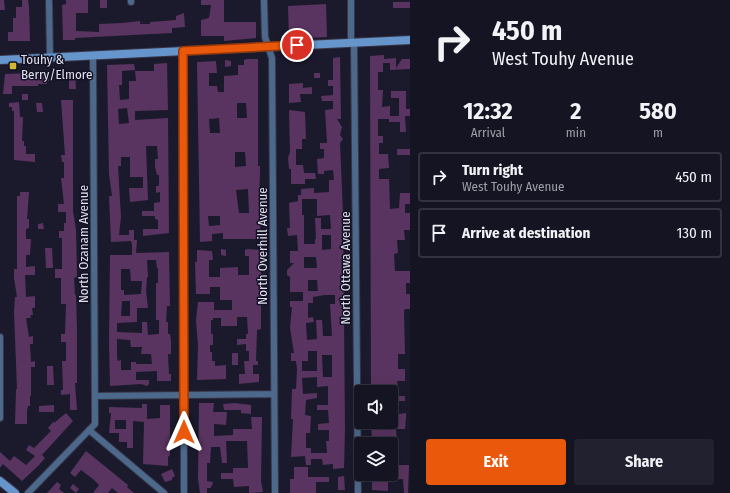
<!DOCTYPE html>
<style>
body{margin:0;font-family:"Fira Sans Condensed",sans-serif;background:#21212f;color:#f1f3f6;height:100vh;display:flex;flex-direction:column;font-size:15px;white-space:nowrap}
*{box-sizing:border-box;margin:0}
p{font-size:13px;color:#9d9ea5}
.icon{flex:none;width:22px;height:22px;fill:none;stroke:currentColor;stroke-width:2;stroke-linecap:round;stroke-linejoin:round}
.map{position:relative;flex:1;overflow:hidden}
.sheet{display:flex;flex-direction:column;background:#141422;width:320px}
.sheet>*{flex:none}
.guide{background:#141422;color:#f1f3f6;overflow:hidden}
.tools{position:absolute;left:354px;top:385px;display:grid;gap:8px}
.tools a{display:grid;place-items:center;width:44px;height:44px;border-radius:4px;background:#141422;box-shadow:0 4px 16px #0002,0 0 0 1px #333340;font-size:20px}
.pin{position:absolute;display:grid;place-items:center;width:34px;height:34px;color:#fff;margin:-17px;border:2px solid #fff;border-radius:50%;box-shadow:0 1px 4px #0007}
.me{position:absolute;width:44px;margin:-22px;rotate:0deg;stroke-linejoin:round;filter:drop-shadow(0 0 3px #0008)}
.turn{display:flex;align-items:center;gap:14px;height:84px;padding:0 16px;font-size:18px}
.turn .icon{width:52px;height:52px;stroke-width:2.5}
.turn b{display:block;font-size:28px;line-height:34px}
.eta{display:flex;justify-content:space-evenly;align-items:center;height:68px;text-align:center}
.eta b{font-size:24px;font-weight:700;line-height:28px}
.cta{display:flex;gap:8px;margin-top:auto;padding:8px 16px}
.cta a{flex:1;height:46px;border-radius:4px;background:#ea580c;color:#fff;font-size:16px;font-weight:700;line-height:46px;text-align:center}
.cta a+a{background:#21212f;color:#f1f3f6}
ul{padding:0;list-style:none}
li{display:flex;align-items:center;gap:12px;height:50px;margin:0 8px 6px;padding:0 8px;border:2px solid #333340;border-radius:4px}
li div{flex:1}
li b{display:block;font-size:15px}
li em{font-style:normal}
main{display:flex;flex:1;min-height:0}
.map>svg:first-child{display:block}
</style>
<main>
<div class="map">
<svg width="410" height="493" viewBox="0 0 410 493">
<rect width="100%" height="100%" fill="#1b1a2d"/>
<path fill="#593460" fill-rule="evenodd" d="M0,0h4l1,10h-5z
M22,0h6l1,7 1,34h-22v-9h5v-14h3v-11h6z
M66,0h22v13h-12v18l23,1v-8l23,-1 18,-2v3h10v-2l26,-2v-4l8,-3 1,14 -13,1v5l-97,5v2h-12l-1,-35 4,-1z
M100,0h7v8h-7z
M201,0h23v22h32v16l-32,3v-5h-23v-16l8,-2 2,-13h-10z
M393,2h17v6h-17z
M326,4l1,33 -38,2 -1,-33z
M384,55v4l12,-1v10l6,-9h8v10l-20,1v-7h-7v9h-5v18h5l-1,17 8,-1v10h9v-18h-8v-7h15v18h4v7h-5l1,16h-6v-10h-11v-3h-11v17h5v7h-4v11h9l1,14 -10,1v10h10l1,30 9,-1 1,-15h10v11h-5v9h5v17h-6l1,10h-8l1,13 -4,1 1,17h15v12h-4v11h4v15h-5l-1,2 1,43h-7v15h7v12h-8l2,15h6v5h-6v13l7,-1v5l-1,11h-9l2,26h-7l-1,-14h-18l-1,-19h22l-1,-30h-21l-1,-336z
M340,57l1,62h-4l5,8 -2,8 3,4 -3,4 3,71 2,215 -1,39 -11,1v-5l-10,1 -1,-6h-11v6h-5l-1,-9 -14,1 2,-38h-2l1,-30h4l1,-20 -1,-8h-5v-8h3l-4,-25 2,-21h-2v-6h13v-9h-13v-15l-3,-2v-5l7,-7h-4v-12h8l-1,-16 -9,1 -1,-8h3l-1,-25 9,-2v-6h3v-6l13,-1v5l15,-1v-12h5l-1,-10 -9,1v3h-6l-1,-15 7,-1v-9h-4v-6h7l-2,-33 8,-1v-8h-11l-1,-5 12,-1v-9h-5v-6h5v-22zM302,199h15v17l13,-1 1,14h-10v-11h-6l1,21h-1v5h-11v-29h-2zM322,235h9v14l-9,1zM304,257h12l1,11h-13zM308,280h9l1,11h-10zM325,295h10v9h-5l2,32h-9l-1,-16h-6l1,19 -10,1 -1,-17 8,-1 -1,-5 -5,1v-15h5v-6zM308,351h9v20h-15v-10h6zM322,355h10v22h-9zM317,377v10l11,-1v19h-11v5h11l1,13 -11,1v6h11v11h-3l1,12h-16v-5h-5v-15h4l1,-17 -6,-1 1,-15 11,-2v-5l-14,1 -1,-16z
M247,59h11v107h2v6l-1,32 2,35h-38v-6l-11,1v7l-12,1 -3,-180 19,-1 1,12h-8v13h8l1,6h6v-16l14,-1v-10h6v-5zM237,103h9l1,15h-10zM219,118l1,15h-10l-1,-14zM235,152h10l1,14 -11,1zM248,189l1,24h-10l-3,-23zM208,216h12v9l-11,1z
M225,60l6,1v5l-6,1z
M167,63l1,47 -33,1v9l33,-2 1,115 -26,3v-7h15v-9l-3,-1v-3h-13v-5h12v-8l6,-1v-10l-4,1v-7h3v-11h-2l-2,-8v-8h3l-1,-13h-11l2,54 -18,2 -1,-14h14v-11h-13v-20h-9v9h-3l3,51 -2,18h10v-5h5v10h3l-1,13 33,-1 1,54h-3l-1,16h2v12h2l1,7v13h-3l1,20h2v7h-14v-10l-21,1v8h13v4l-2,2 -6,-2 -31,2 -1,-44 1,-87h22v-10l-1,-4 -20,1 -2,-46h3l-3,-22 -2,-109 27,-1 1,6 -13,1v14h-3l1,15 9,-1v-18h7l-1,-10h19v-7zM127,108l2,15 -10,1 -1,-15zM147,260h9l1,8h1v15h-2v37h3v14l-11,1 -1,-13h-5v11l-25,-1v-9l20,-1v-14h11l-2,-17 1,-14h1zM121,269h9l1,12h11l-1,13 -17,1v-5h-3zM122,301h8v15h-9zM117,339l13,1 1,7h11l-1,7h10l1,10h-16v-2h-5v8h-10v-10l-3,1 -1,-3z
M69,72h6l1,17h-7v-9l-10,-1v-5h10z
M33,73h16v8h-2v3h-9v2h-26v8h-9l2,-20z
M314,73h6v5h-6z
M303,83v5l9,-1v7h-12l1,8 -12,1v-19z
M22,94h6v6h-6z
M61,100h12v111l3,19 1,47 -3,1 1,17h1l1,34v54h-2l2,27h-7v-16l-9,1v-5h2l-1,-29h4v-19h-5v-8h4l1,-30h-5v-26h-6v-9h7v-31h-3v-7h5v-8h2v-11h-8v-8h6l-3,-26h3v-16h-2l-1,-7h4z
M19,102l1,15h3l-1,24h2v5h2v8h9v8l-21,-2v-49h-2v-4h-3v-4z
M36,103h6l1,9h-6z
M289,110l16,2 1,27h-4v10h-6v16h7l1,8h11l1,6h-11v5h-14v-15h-2l-1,-11 2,-6z
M397,149h13v6h-13z
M20,192h9l-2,27h2v9l-3,1v10h5l-1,16h-4v12l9,-1v9h-10l1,22 9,-1v12h-3l1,7h-3l1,3h-5l3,19 4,-1v8h-3l1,18 4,-1v6h-4v29h-1v10h-2l-1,5v13h-12l1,-35h1l-3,-77 1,-15h2l-3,-19v-9h3v-73h3z
M43,223l1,6h-6v-5z
M45,248h7l1,20h-7z
M221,249l5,1v6l-5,-1z
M247,249l14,1v79l-4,1 -1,31h2v4h-5v9h6v8l-20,2v-10h6l-1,-13h5v-10h-3v-7l-9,1v-6h9v-5h2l-1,-17h-10v9h-16v-8h-8v2h-2v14h2v11h-3v7h2v9h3v5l11,-1v14l-29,1 1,-34 -2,-26 2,-18h16v8h18v-10h-12v-13h-10v7h-14l-1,-32h2v-12l15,1 1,9h-4v17h11v-9l18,-1v8h11v-19h-4v-6z
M232,353h6v12h-6z
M47,366h6l1,19h-7z
M199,403h15l-1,9h14l-1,13 -12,-1v12l19,-1v-6h19l-1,-12h11l-1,64 2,11 -14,1v-7l-15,1 -1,-8h-12v-6h12v-5h15l-1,-27h-21l1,22h-5l-2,-16h-9l-1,16h-3v18l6,1 -1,4h-1v2h-4v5h-7l-2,-14z
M235,403l16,2v9l-10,-1v-3h-17l-1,-6z
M142,404h5v15l13,-1v-13h10v50l-2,2v9l-25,-2 1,-42 -11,-1v27h-6v-6h-8v-9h-10l2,-20h-2v-6l33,1zM115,420h11v9h-11z
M54,405v7h-15v-6z
M66,413l7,8 -31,34 3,3 -6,7 -17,16 -19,-17 -3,4v-16l10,9 4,-5 12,9 9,-9 -9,-6 3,-5 5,3 17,-17 -3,-3 6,-7v2z
M86,451l42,34 -1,2 7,6h-16l-6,-5 -4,5h-15l6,-8 -6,-6 -12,-9 -6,7 -5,-4z
M391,465h18l-1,28h-4l-1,-14 -15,1v11l-16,-1v-15h19z
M294,467h14v10h21v5h-13v11h-26v-14h4z
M172,469l3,7 -3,2v2l-7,2 -4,-8z
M344,476l1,14h-7v-13z
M57,482l4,3 -2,4 5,4h-17z
M73,484l6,5 -3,4 -6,-5z"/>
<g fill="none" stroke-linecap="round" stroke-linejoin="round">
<defs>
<path id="minor" d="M49,0l1,58
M131,0v2
M264,0l1,37 7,21 3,435
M351,0v43
M354,43l4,450
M183,51l1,442
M0,337v81
M95,396l179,-2
M89,430l75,63
M28,493l67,-69 -2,-368"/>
<path id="secondary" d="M0,60l410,-20
M0,481l15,12"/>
</defs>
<use href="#minor" stroke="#373648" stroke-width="8"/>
<use href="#secondary" stroke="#373648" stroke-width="10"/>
<use href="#minor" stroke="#4c698b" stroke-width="6"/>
<use href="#secondary" stroke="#6695cc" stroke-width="8"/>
</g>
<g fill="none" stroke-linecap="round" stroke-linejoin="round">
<defs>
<path id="route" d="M184,432l-1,-381 114,-6"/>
</defs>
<use href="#route" stroke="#983908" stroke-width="10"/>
<use href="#route" stroke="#ea580c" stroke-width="7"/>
</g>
<rect fill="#d3b635" stroke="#131123" stroke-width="1.5" x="9" y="62" width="8" height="8" rx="2"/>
<g text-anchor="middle" stroke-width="3" stroke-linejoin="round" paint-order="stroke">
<g font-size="13" fill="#e0e0ee" stroke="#131123" text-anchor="start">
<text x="21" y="64">Touhy &amp;<tspan x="21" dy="15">Berry/Elmore</tspan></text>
</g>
<g font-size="13" fill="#e0e0ee" stroke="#131123">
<text transform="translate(83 244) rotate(-90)" y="5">North Ozanam Avenue</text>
<text transform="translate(262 246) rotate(-90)" y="5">North Overhill Avenue</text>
<text transform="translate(345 268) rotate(-90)" y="5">North Ottawa Avenue</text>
</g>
</g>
</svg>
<div class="tools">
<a><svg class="icon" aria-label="sound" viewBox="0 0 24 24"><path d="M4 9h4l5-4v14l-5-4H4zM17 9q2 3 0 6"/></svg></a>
<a><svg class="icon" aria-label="layers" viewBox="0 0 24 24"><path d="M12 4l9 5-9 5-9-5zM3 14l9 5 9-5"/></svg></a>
</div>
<div class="pin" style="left:297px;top:45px;background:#d93025"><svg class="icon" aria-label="arrive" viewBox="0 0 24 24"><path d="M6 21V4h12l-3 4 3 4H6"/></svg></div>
<svg class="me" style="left:184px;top:432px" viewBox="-20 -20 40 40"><path d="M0-17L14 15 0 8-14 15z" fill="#ea580c" stroke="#fff" stroke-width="4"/></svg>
</div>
<section class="sheet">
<div class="guide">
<div class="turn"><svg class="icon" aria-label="right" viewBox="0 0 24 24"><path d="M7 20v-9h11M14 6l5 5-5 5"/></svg><div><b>450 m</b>West Touhy Avenue</div></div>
</div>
<div class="eta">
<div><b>12:32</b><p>Arrival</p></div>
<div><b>2</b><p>min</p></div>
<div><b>580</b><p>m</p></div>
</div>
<ul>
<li><svg class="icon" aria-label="right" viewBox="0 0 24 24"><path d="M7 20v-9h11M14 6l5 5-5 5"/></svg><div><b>Turn right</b><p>West Touhy Avenue</p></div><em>450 m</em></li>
<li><svg class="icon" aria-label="arrive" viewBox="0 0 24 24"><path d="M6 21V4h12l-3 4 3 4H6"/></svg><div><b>Arrive at destination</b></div><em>130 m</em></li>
</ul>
<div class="cta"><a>Exit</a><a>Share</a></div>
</section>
</main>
